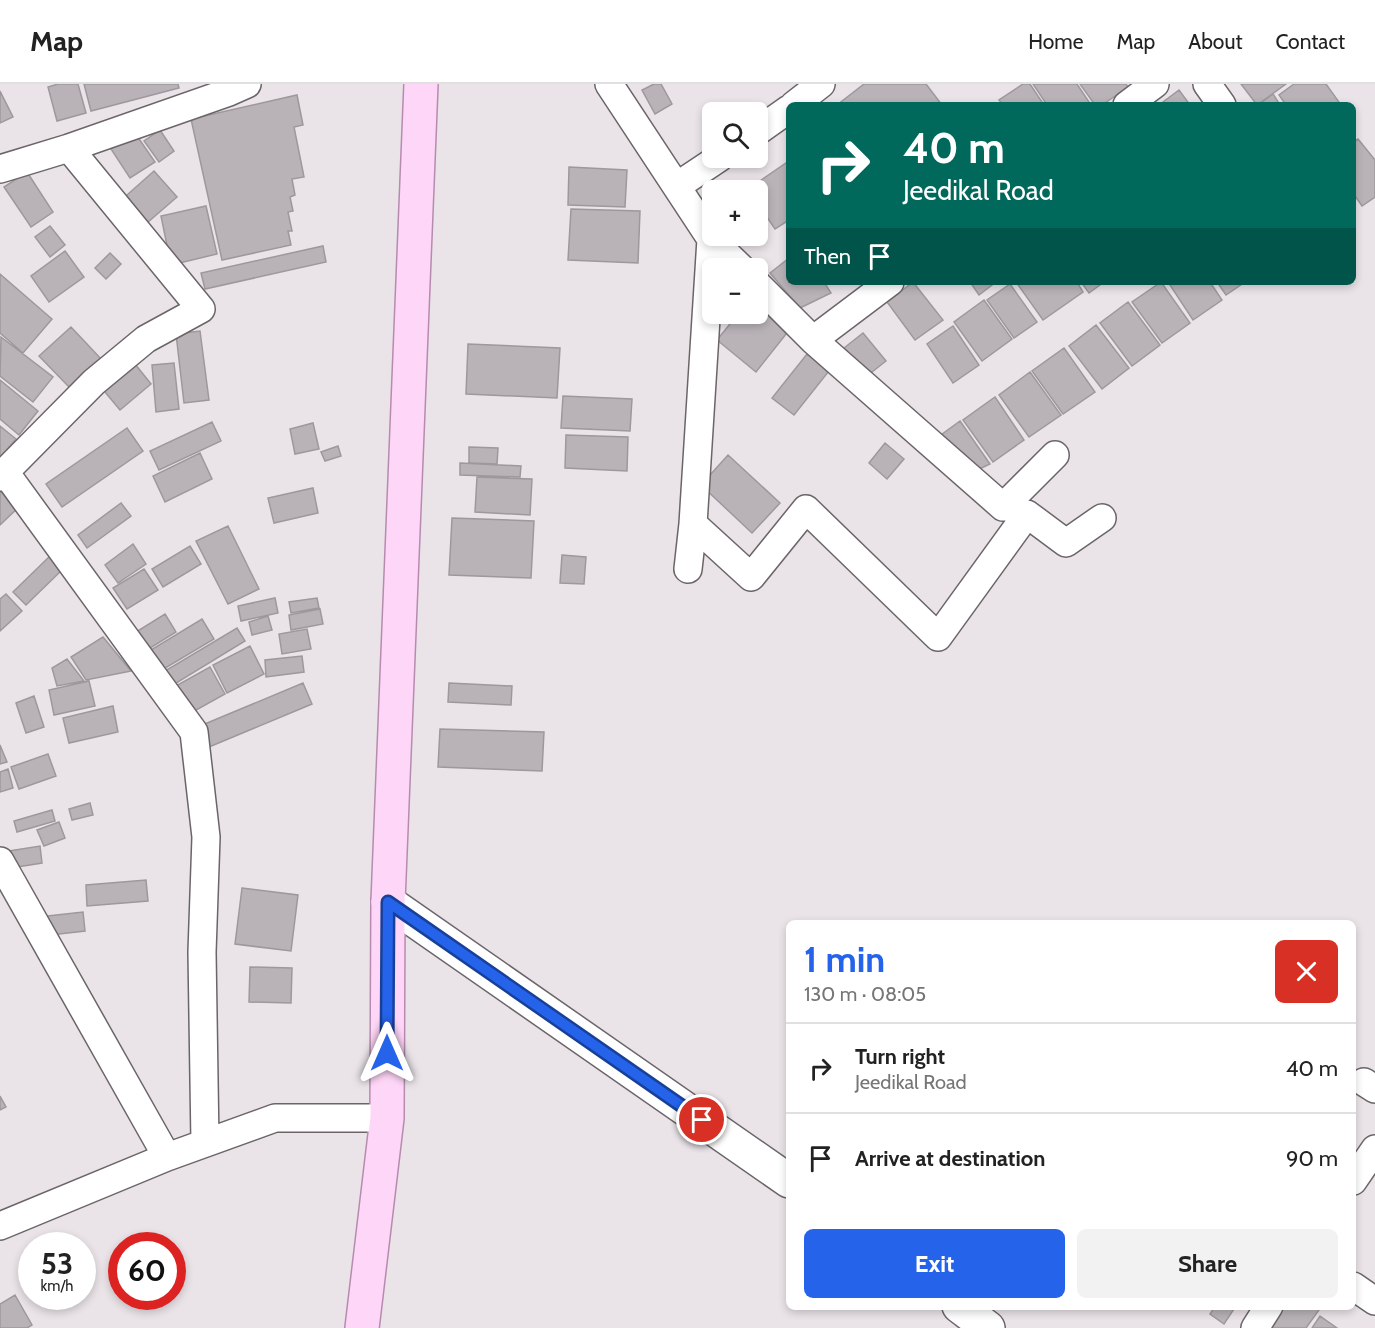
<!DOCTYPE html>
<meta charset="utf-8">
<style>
body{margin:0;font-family:Cabin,sans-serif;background:#f2f2f2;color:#222;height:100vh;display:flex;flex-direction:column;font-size:22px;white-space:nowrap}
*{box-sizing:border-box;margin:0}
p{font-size:20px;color:#767676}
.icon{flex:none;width:33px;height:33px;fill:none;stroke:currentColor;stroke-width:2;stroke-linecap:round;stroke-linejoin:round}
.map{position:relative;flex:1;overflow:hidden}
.sheet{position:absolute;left:786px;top:836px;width:570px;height:390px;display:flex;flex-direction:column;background:#fff;border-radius:9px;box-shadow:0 3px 9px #0003}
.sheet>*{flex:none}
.hud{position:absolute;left:786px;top:18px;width:570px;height:183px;border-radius:9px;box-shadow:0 3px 9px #0003;background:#00695c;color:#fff;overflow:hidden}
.fabs{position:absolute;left:702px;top:18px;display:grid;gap:12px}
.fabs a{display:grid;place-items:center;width:66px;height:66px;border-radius:9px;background:#fff;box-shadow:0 3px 9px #0003;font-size:30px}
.speed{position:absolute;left:18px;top:1148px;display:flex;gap:12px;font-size:30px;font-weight:700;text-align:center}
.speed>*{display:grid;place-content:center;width:78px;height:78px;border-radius:50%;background:#fff;box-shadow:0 3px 9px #0003;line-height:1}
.speed small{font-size:15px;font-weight:400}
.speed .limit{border:9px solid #d22;background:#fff;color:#111}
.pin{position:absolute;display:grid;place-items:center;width:51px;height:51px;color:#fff;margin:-26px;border:3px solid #fff;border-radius:50%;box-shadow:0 2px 6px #0007}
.me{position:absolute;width:66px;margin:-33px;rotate:0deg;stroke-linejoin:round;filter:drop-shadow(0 0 4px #0008)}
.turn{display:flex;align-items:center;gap:21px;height:126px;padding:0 18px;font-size:27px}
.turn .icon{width:78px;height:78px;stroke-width:2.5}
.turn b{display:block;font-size:42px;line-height:51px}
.then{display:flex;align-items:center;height:57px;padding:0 18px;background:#0003;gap:12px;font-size:22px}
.round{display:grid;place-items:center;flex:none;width:63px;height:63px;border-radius:9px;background:#f2f2f2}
.summary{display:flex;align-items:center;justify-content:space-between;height:102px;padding:0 18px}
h1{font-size:36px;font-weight:700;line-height:45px;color:#2563eb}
.action{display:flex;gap:12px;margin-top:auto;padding:12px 18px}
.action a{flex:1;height:69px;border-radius:9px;background:#2563eb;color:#fff;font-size:24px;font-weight:700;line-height:69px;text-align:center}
.action a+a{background:#f2f2f2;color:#222}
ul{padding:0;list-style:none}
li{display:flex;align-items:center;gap:18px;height:90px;padding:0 18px;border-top:2px solid #e0e0e0}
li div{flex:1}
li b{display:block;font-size:22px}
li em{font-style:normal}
header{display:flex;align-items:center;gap:36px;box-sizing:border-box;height:84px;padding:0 30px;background:#fff;border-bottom:2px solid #e0e0e0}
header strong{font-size:28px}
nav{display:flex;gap:33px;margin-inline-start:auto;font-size:21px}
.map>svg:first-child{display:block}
</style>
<header>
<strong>Map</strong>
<nav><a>Home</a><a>Map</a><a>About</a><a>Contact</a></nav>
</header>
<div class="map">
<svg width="1375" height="1244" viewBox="0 0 1375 1244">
<rect width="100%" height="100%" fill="#eae4e9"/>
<path fill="#b9b3b7" stroke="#9e989d" stroke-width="1.5" d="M58,0h20l8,29 -29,8 -9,-34z
M84,0h94l1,4 -88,23z
M654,0h7l11,20 -17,10 -13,-24z
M864,0h62l16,21h-105z
M1023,0h7l14,21h-41l-4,-5z
M1033,0h44l14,21h-44z
M1080,0h46l2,3 -26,18h-7z
M1241,0h45l-29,21z
M1294,0h32l15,21h-55l-7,-10z
M1179,6l11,15h-31z
M0,7l13,26 -13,6z
M1273,10l7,11h-22z
M297,11l6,30 -9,2 10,50 -12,2 3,16 -5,2 3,14 -5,1 4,19h-4l3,14 -69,15 -31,-141z
M160,46l14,21 -15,11 -15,-21z
M135,49l20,29 -25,16 -19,-29z
M1358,55l17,21v37l-13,9 -9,-13v-51z
M789,77v59l-14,9 -17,-25v-14h-9l-1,-1z
M569,83l58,3 -2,37 -57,-2z
M154,87l23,26 -37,32 -22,-26z
M27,88l26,40 -22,15 -27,-40z
M206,122l11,48 -46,11 -10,-49z
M571,125l69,2 -2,52 -70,-3z
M50,142l15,19 -15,12 -15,-20z
M323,162l3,16 -121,27 -4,-16z
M65,167l19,26 -35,25 -18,-26z
M110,169l11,11 -15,15 -11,-11z
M789,174v24h35l7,11 -31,15 -30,-35z
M0,190l52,45 -29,34 -23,-20z
M913,198l30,38 -28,20 -28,-38z
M970,198h26l-17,13z
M1016,198h61l6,10 -40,28z
M1081,198h23l-15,11z
M1161,198l29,41 -28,20 -30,-41z
M1168,198h42l12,18 -29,20z
M1217,198h28l-19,13z
M1010,200l27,38 -23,16 -27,-38z
M984,216l28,39 -30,22 -28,-39z
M1128,218l32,43 -28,21 -32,-43z
M758,219l32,26 -34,43 -39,-32 21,-26h20z
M1096,241l33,43 -27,21 -33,-43z
M953,242l26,39 -26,18 -26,-39z
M71,243l31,33 -31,29 -32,-33z
M200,247l9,69 -25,3 -8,-69z
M863,249l23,28 -19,15 -23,-28z
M1,253l52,40 -20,25 -33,-26z
M468,260l92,4 -3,50 -91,-4z
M1064,264l31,44 -32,22 -31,-43z
M807,270l22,17 -35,44 -22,-17z
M131,275l20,25 -31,26 -20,-24z
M174,279l5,46 -23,3 -4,-47z
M1030,288l31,43 -32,22 -30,-42z
M0,296l38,31 -19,24 -19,-16z
M563,312l69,3 -2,32 -69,-3z
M995,313l29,43 -31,22 -30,-42z
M960,337l30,43 -19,9 -30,-38z
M212,338l9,19 -62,29 -9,-19z
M313,339l6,26 -24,5 -5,-25z
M0,342l16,13 -16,19z
M127,344l16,23 -81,56 -16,-23z
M566,351l62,2 -1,34 -62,-3z
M885,359l19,16 -17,20 -18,-16z
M338,362l3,10 -16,5 -4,-9z
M469,363l29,1 -1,16 -28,-1z
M200,369l12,26 -47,23 -12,-26z
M728,371l52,48 -28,30 -51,-48z
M460,379l61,3 -1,11 -60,-2z
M477,393l55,2 -2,36 -55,-3z
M6,403l16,17 -22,21v-32z
M313,404l5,25 -44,10 -6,-25z
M121,419l10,13 -44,32 -9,-13z
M452,434l82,3 -3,57 -82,-3z
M228,442l31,63 -31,15 -32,-63z
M133,460l13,20 -28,19 -13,-18z
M190,462l11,18 -38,23 -11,-18z
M51,471l13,13 -38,37 -13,-13z
M562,471l24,2 -2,27 -24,-1z
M144,485l14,21 -31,19 -14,-21z
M6,510l16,17 -22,20v-32z
M275,514l3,15 -37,8 -3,-15z
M317,514l2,10 -28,5 -2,-11z
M320,525l3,15 -32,6 -2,-15z
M165,530l11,18 -29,18 -11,-18z
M268,532l4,14 -20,5 -3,-13z
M202,535l12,20 -57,34 -11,-20z
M237,544l8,13 -72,44 -8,-14z
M307,545l4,20 -29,5 -3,-20z
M103,553l28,34 -45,9 -15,-23z
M250,562l14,28 -37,19 -14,-28z
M302,572l2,16 -38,5 -1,-17z
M67,575l17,22 -27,5 -5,-18z
M210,583l15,27 -45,25 -15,-27z
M89,597l6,25 -41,9 -5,-25z
M303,599l9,21 -103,43 -9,-21z
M449,599l63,3 -1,19 -63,-3z
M34,612l10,31 -18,6 -10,-30z
M113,622l5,26 -49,11 -6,-25z
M440,645l104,3 -2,39 -104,-4z
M0,661l7,17 -7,2z
M48,670l8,22 -37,13 -8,-22z
M8,685l5,19 -13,4v-20z
M90,719l3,12 -21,5 -3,-11z
M52,726l3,11 -38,11 -3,-11z
M59,738l6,16 -21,8 -7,-16z
M40,762l2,17 -37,6 -2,-17z
M146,796l2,21 -61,5 -1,-21z
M242,804l56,7 -7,56 -56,-7z
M83,828l2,19 -43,5 -3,-19z
M250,883l42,1 -1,35 -42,-1z
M0,1012l6,11 -6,3z
M15,1211l17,30 -5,3h-27v-24z
M1215,1222h21l-12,18 -14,-10z
M1282,1222h31l6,4 -13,18h-39z
M1320,1232l17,12h-25z"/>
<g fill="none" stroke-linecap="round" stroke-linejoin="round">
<defs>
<path id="minor" d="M609,0l102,155 30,29
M1207,0l15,21
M794,21l27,-21
M1127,21l28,-21
M758,47l31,-22
M0,85l69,-21
M677,102l42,-28
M758,201l55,55 190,167 52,-52
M813,256l77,-58
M5,388l89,-90 52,-43 55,-30 -132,-161 160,-56 18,-8
M0,393l5,-5 189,260 12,105 -4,115 3,191
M693,440l58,53 55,-68 132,128 89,-123 39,29 36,-25
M688,485l5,-45 18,-285
M0,777l167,296
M1364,998l11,7
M1353,1097l22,-32
M0,1142l167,-69 108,-39h112
M1353,1202l22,15
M1255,1244l14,-22"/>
<path id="tertiary" d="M388,818l401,279
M959,1222l29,22"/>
<path id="primary" d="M362,1244l25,-210 1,-216 33,-818"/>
</defs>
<use href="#minor" stroke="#6b6569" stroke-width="30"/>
<use href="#tertiary" stroke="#6b6569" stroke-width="36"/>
<use href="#primary" stroke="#b78bb0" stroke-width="36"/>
<use href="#minor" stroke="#fff" stroke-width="27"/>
<use href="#tertiary" stroke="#fff" stroke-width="33"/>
<use href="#primary" stroke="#fed6f7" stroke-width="33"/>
</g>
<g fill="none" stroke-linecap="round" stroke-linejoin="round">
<defs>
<path id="route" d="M387,969l1,-151 314,218"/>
</defs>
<use href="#route" stroke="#184099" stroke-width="15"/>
<use href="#route" stroke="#2563eb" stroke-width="10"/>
</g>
</svg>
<div class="fabs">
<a><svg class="icon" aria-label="search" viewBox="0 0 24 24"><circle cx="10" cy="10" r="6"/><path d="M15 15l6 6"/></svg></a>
<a>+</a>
<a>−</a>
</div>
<div class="speed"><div>53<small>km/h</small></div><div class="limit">60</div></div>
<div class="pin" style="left:702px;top:1036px;background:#d93025"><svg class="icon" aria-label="arrive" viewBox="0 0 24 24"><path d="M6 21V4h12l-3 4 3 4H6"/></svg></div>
<svg class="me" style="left:387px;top:969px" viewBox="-20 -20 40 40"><path d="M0-17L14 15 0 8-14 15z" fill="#2563eb" stroke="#fff" stroke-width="4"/></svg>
<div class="hud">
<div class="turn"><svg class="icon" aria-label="right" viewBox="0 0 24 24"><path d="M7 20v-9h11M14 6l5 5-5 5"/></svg><div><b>40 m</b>Jeedikal Road</div></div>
<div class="then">Then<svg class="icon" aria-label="arrive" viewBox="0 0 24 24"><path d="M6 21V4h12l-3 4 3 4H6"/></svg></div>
</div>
<section class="sheet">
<div class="summary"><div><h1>1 min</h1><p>130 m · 08:05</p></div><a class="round" style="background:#d93025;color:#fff"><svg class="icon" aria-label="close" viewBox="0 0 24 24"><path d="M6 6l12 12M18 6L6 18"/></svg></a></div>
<ul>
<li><svg class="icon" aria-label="right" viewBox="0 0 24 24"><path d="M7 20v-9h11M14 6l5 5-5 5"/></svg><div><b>Turn right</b><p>Jeedikal Road</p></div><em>40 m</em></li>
<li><svg class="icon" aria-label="arrive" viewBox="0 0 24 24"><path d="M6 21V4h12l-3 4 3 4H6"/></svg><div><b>Arrive at destination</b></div><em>90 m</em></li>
</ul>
<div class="action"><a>Exit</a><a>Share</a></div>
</section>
</div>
